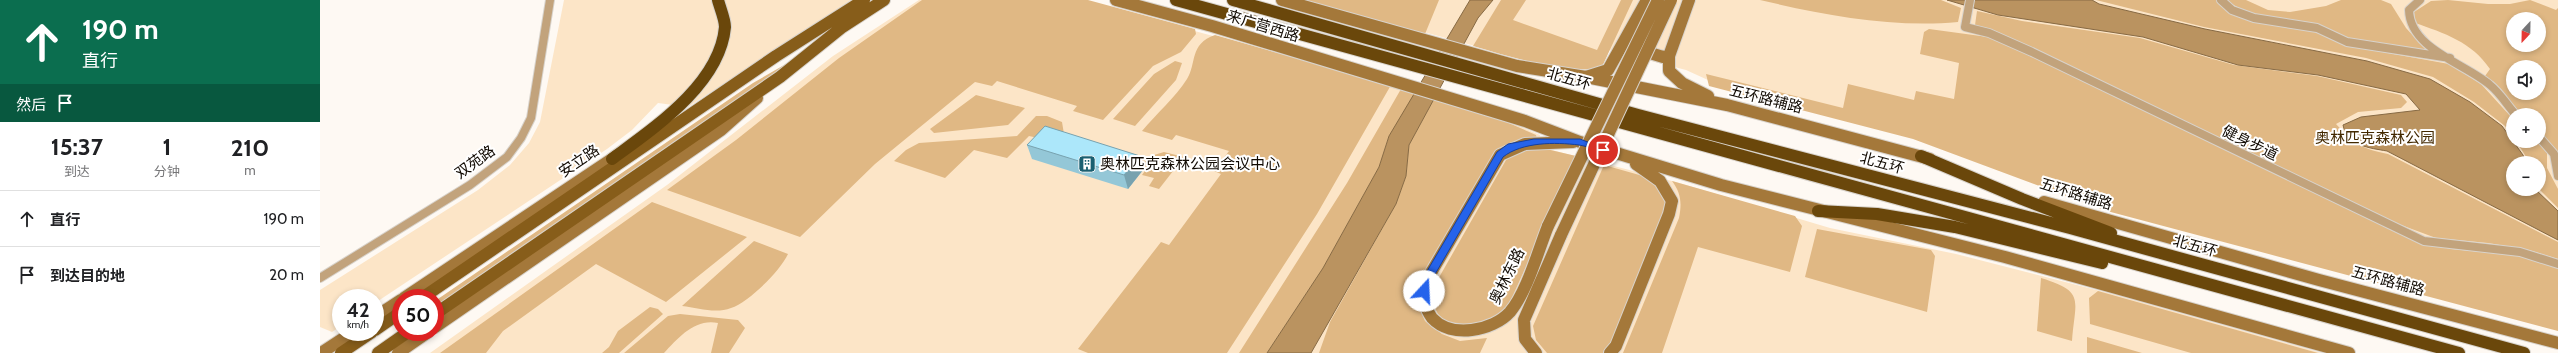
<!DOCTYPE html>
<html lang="zh">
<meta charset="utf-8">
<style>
body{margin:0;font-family:Cabin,"Noto Sans SC",sans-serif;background:#f2f2f2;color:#202124;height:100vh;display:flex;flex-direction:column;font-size:15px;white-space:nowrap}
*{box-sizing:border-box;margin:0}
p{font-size:13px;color:#757577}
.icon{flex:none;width:22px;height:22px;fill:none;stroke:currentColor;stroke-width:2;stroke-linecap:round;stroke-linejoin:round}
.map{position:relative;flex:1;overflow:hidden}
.sheet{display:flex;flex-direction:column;background:#fff;width:320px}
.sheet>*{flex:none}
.hud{background:#0b6e4f;color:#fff;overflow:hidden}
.needle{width:26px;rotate:202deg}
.tools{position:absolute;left:2186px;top:12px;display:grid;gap:8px}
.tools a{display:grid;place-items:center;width:40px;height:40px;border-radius:50%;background:#fff;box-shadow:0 2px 6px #0003;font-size:20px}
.speed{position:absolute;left:12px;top:289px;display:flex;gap:8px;font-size:20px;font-weight:700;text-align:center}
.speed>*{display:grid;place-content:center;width:52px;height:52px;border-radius:50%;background:#fff;box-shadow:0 2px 6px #0003;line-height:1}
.speed small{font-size:10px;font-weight:400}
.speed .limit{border:6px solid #d22;background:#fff;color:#111}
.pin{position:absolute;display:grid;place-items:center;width:34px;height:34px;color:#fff;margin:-17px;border:2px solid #fff;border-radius:50%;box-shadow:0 1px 4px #0007}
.me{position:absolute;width:44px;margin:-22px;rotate:20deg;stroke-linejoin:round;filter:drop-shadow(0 0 3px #0008)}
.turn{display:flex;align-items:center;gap:14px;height:84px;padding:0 16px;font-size:18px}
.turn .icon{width:52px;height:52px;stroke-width:2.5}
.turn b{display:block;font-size:28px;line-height:34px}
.then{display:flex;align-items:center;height:38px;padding:0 16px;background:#0003;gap:8px;font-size:15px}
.eta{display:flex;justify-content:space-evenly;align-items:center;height:68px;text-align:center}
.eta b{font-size:24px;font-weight:800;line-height:28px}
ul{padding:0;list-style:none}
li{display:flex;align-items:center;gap:12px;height:56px;padding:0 16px;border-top:1px solid #e0e0e0}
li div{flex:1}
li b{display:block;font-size:15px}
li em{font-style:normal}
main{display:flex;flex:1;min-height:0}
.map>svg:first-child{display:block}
</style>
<main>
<section class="sheet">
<div class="hud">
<div class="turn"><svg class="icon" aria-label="ahead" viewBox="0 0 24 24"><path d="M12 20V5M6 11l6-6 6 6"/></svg><div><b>190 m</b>直行</div></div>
<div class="then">然后<svg class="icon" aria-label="arrive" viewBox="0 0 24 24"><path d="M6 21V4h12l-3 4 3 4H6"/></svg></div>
</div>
<div class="eta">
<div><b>15:37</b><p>到达</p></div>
<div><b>1</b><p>分钟</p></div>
<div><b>210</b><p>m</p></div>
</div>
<ul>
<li><svg class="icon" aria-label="ahead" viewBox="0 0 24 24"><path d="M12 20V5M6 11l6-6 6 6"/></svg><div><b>直行</b></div><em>190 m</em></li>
<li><svg class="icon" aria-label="arrive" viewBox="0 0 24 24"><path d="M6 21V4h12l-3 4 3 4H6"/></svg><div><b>到达目的地</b></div><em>20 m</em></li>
</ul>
</section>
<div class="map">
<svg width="2238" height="353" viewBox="0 0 2238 353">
<rect width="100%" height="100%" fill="#fef9f3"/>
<path fill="#fce5c7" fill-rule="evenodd" d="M244,0h289l-165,107 -30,-4 -26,27 -25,19 -232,154v-5h-34v28l-9,6 -12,-5v-37l158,-100 32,-25 19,-22 11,-21z
M599,0h163l397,109 61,26v12l136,35 154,46 126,26 160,41 206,58h-1892l237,-168 166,-129z
M987,0h1251v328l-644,-190 -184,-48 -44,-20 -77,-20 -61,16zM2193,19h26v26h-26zM2193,67h26v26h-26zM2193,115h26v26h-26zM2193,163h26v26h-26z"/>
<path fill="#e0b884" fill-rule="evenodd" d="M602,0h166l107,29 1,5 -15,18 -28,14 -50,54 -30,-9 4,-5 -80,-25 -5,5 -17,-4 -100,82 -75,73 -133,-47 69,-50 103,-82z
M976,0h143l-14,34z
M1181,0h25l-13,20 84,30 24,-50h12l-32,69c-44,3 -86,-11 -128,-23z
M1440,0h181l20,8 -3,14c-66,6 -134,-7 -198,-22z
M1776,0h121l14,12 18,9 65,10 35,15 100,18 32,20 32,35v18l-8,-11 -31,-24 -41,-25 -67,-19 -162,-31z
M1906,0h20l22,10 22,2 36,-6 15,-6h40l10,4 15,24 21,23c-44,-6 -86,-14 -129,-24 -26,-7 -50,-11 -72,-27z
M2128,0l40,4h22l20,-4 26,10 2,-2v145l-19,-21v-17h-16l-38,-39 5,-7c-18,-27 -46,-36 -75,-46l-1,-11 17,-11zM2193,19h26v26h-26zM2193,67h26v26h-26z
M1657,11l45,10 118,17 94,27 83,11 84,19 6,7 -6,6 -43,4 -22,12c18,20 26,25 52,30l170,88v17l-29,-9 -41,-7 -52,-5 -43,-16 -390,-187 -28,-10z
M1609,29l59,8 42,17 389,187 32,8 74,7 33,10v65l-451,-120 -194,-72 -204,-53 -3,-12 137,34 5,-24 66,16 2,-9 38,8 5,-36 -39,-9 4,-22z
M895,35l176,50 -74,129 -90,139h-139l-10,-4 83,-107 8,3 52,-71 -7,-3 15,-20 -53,-16 -4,5 -30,-9c14,-17 33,-33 45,-52 10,-16 2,-35 28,-44z
M490,50l-375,266v-15l318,-218z
M855,61l7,2 -6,17 -41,46 -22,-7 41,-45z
M1081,89l15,4 -27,43 -10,31 -56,101 -56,85h-28l108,-170z
M656,95l49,13 -17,17 -74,8 -4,-4z
M1115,97l44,13 57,25 1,4 -27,4 -16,13 -73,126 -3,22 7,17 17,13 18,7 27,-3 -7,15h-161l11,-31 66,-118 10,-28 3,-31z
M716,116h11l15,6 3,18 -4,3 -32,-7 -22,22 -33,-8 -29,28 -51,-17 12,-11 13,-7 98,-7z
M2196,141h20l11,11v16l11,21v19l-19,-19v-26h-9z
M1207,148h15l34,8 -71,157 -29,15 -28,-4 -10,-10 -7,-14 2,-12 73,-128 10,-8z
M844,152l20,5 -25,32 -10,-3 5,-8 -12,-3 5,-7 -15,-4 2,-3z
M1284,165l46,13 10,7 8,21 -59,143 -5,4h-57l-11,-13 -3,-14z
M1352,181l123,35 7,10 -12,46 -92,-25 -36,106h-39l56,-135c3,-15 2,-25 -7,-37z
M332,202l95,35 -81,65 -70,-38 -93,67 -17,22h-46z
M1497,229l114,21 4,6 -8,56 -122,-35z
M434,241l34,13c-8,17 -39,48 -57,54 -15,6 -33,0 -49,-2z
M1721,278c45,14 34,21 31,63l-35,-10z
M1778,291l220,62h-127l-101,-29 -1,-26z
M330,307l8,2 5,5 -44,39h-17l7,-6 9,-16z
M360,314l58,6 7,8 -16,25h-18l7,-30c-23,-5 -40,15 -54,30h-40l44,-37z
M1767,337l55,16h-55z"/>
<path fill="#ba9360" stroke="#876a44" d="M1150,0h23l-15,18 -69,127 -3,31 -10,28 -85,149h-44l56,-85 56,-101 10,-31z
M1627,0h145l7,4 106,25 162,32 63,18 40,23 32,24 21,29 3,8h-13v26h22l23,22v29l-171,-89c-17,-3 -40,-5 -44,-26l18,-8 59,-7 -14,-16 -88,-19 -80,-10 -95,-28 -145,-22z"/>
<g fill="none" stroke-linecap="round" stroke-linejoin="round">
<defs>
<path id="street" d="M1650,0l-5,27 24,6 43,19 392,189 96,11 38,12
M1901,0l11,10 22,8 63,10 30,14 103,16
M2100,0l-11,10c1,39 55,53 81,75 10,8 17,20 26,30
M2219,137l15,17 4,22
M0,278l150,-93 37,-28 14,-19 10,-20 19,-118"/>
<path id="secondary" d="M796,0l96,26 313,95 55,21 141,43 284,72 344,96
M962,0l235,66 69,11 22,-7 39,-70
M1369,0l-20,56v15l13,12 26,13
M1317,49l26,8 6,-1
M1266,77l141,28 203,54
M1724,202l275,78 239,63
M1228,226c-10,25 -21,66 -38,86 -17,19 -59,27 -78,6 -8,-10 -8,-23 -7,-35l75,-128 25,-11 48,-2
M84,298l217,-145
M55,317l26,-17
M115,327l286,-197 36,-32
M1,353l32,-21
M78,353l30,-21
M1216,353l-11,-14 -1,-19 37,-85
M1290,353l6,-7 53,-132 3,-13 -12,-20 -24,-17"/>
<path id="primary" d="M102,298l354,-242 88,-56
M115,314l345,-237 61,-49 43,-28
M55,330l26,-18
M21,353l31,-21
M58,353l30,-21"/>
<path id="highway" d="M856,0l1283,353
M913,0l405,115 432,113 454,125
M1601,156l101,43 89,34
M292,159c42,-31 108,-75 113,-132 0,-8 -5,-19 -7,-27
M1498,211l59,3 78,13 147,36"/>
</defs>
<use href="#street" stroke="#d8d3cc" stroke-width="10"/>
<use href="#secondary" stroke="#d8d3cc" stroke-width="14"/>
<use href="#primary" stroke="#d8d3cc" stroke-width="14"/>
<use href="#highway" stroke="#d8d3cc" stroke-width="14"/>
<use href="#street" stroke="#c2a37c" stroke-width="8"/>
<use href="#secondary" stroke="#a4783a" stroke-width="12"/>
<use href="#primary" stroke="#875d1a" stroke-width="12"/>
<use href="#highway" stroke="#6a470b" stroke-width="12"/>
<defs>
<path id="secondary-bridge" d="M1228,226l110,-226
M1241,235l110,-235"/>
</defs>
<use href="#secondary-bridge" stroke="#d8d3cc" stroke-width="14" stroke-linecap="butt"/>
<use href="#secondary-bridge" stroke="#a4783a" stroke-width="12"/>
</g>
<path fill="#94c7d7" d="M707,145l116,25 -15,19 -96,-30z"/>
<path fill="#78a2af" d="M820,156l3,14 -15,19 -4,-14z"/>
<path fill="#ace7fa" stroke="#78a2af" d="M725,126l95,30 -16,19 -97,-30z"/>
<path fill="#2563eb" stroke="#184099" d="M1214,139h46l28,11 -5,3c-8,-3 -16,-7 -24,-8 -24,-3 -57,-3 -76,12l-73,126 -2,11h-7l-1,-11 77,-131 11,-8z"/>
<defs>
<symbol id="building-square" viewBox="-11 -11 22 22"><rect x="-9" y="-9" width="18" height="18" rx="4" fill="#1a5f71" stroke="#fff"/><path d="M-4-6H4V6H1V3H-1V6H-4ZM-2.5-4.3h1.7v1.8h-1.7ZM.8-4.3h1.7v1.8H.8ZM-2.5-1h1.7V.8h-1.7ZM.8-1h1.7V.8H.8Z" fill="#fff"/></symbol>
</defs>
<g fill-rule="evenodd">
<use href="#building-square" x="757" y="154" width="20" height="20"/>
</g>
<g text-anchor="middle" stroke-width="4" stroke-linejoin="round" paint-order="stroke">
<g font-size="15" fill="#110a02" stroke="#fff">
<text transform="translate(943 26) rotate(17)" y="5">来广营西路</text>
<text transform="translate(1249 79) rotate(16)" y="5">北五环</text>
<text transform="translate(1446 99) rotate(14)" y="5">五环路辅路</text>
<text transform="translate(1930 143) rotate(26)" y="5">健身步道</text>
<text transform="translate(259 161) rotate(-34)" y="5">安立路</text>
<text transform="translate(155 162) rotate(-36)" y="5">双苑路</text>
<text transform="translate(1562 163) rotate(15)" y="5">北五环</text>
<text transform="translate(1756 194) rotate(17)" y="5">五环路辅路</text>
<text transform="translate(1875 246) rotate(15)" y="5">北五环</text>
<text transform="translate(1187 276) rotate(-64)" y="5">奥林东路</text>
<text transform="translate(2068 281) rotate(15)" y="5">五环路辅路</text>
</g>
<g font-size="15" fill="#432900" stroke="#fff">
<text x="2055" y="143">奥林匹克森林公园</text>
</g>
<g font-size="15" fill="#110a02" stroke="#fff" text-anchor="start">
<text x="780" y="169">奥林匹克森林公园会议中心</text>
</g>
</g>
</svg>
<div class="tools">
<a><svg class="needle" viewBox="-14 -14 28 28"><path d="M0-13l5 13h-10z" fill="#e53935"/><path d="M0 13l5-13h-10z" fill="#757577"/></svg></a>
<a><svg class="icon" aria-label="sound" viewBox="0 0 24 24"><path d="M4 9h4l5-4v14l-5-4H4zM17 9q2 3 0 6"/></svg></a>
<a>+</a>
<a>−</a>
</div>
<div class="speed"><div>42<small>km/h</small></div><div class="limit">50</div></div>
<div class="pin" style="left:1283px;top:150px;background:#d93025"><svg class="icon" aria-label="arrive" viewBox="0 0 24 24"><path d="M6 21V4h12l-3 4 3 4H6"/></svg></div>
<svg class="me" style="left:1104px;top:291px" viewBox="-20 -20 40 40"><circle r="19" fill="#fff"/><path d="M0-13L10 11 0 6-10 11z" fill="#2563eb"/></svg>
</div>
</main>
